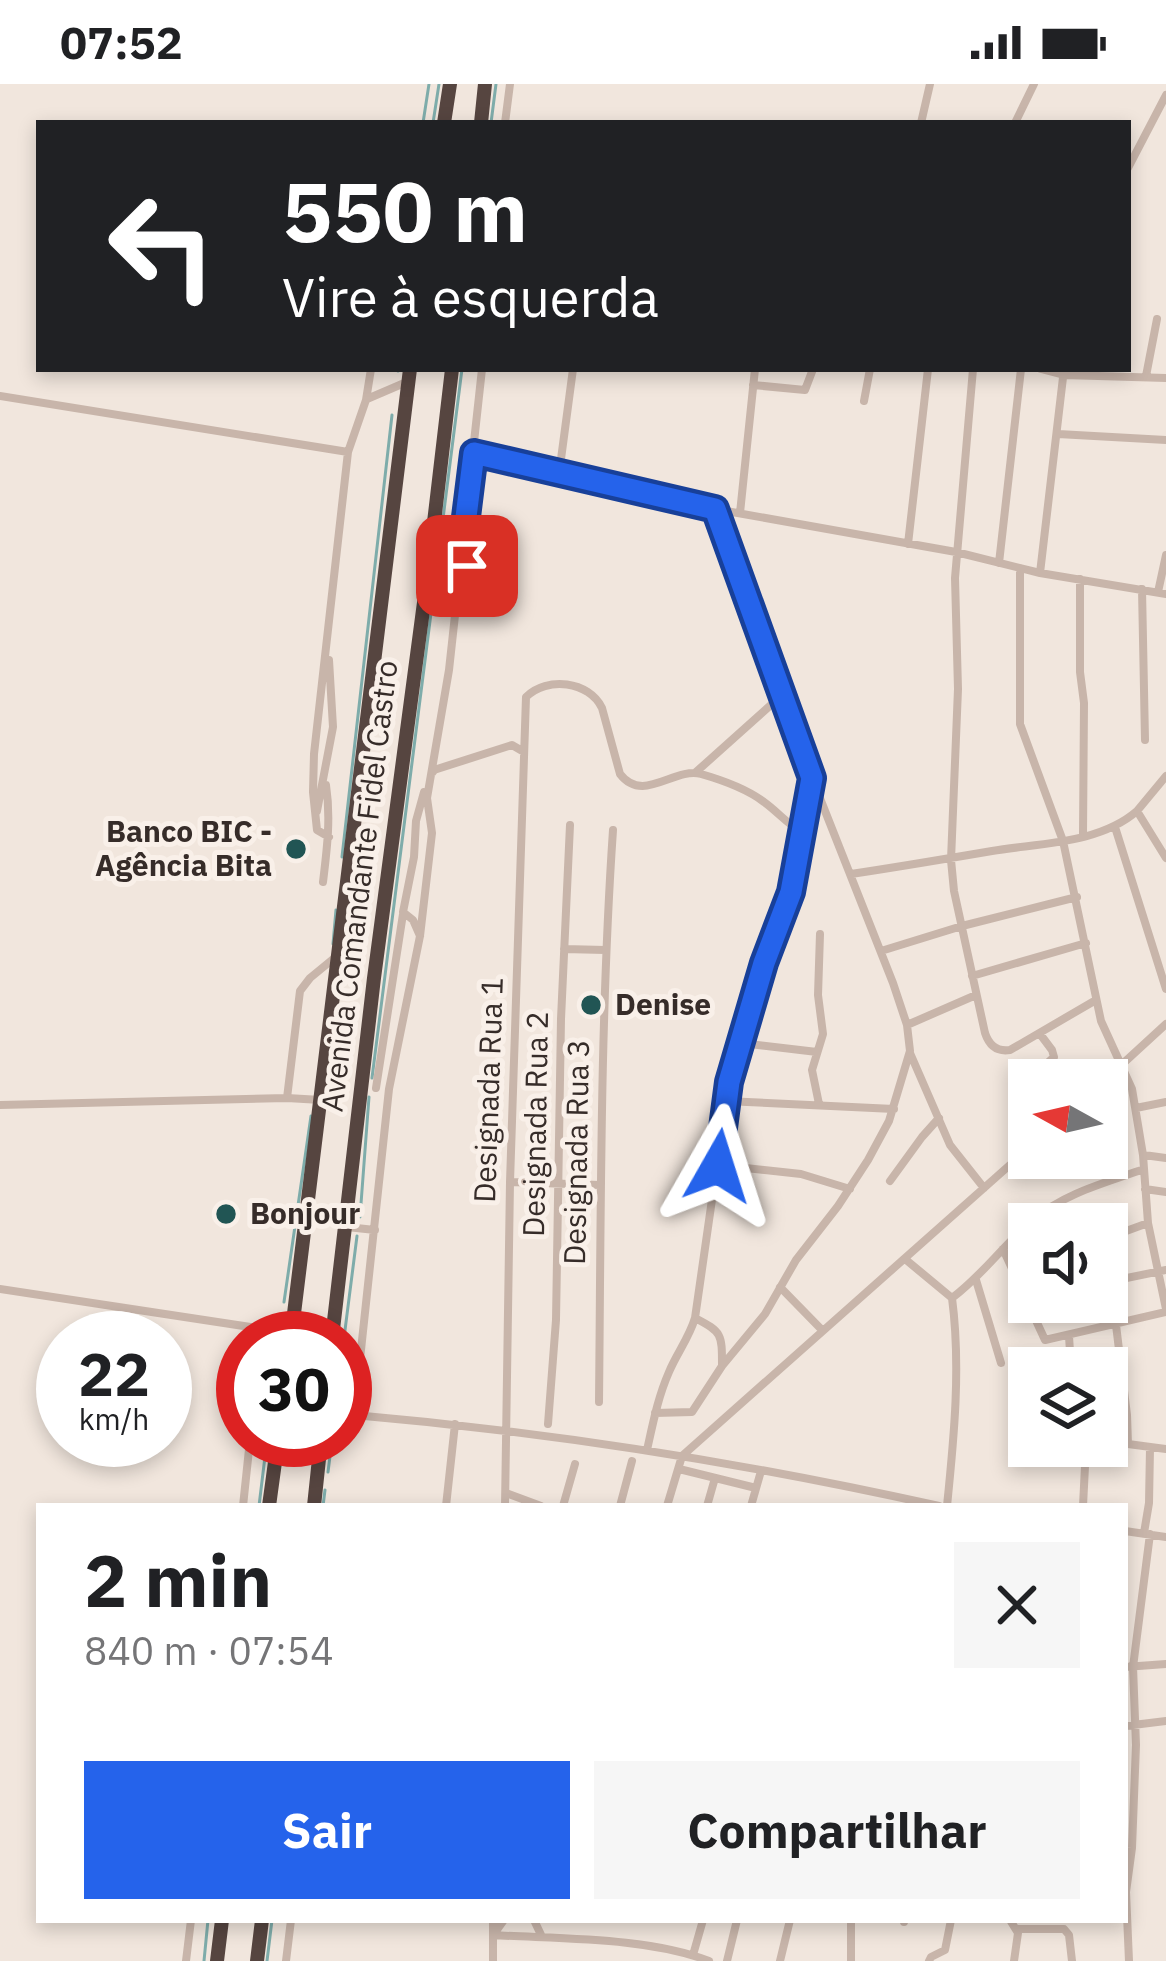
<!DOCTYPE html>
<html lang="pt">
<meta charset="utf-8">
<style>
body{margin:0;font-family:"IBM Plex Sans",sans-serif;background:#f6f6f6;color:#202124;height:100vh;display:flex;flex-direction:column;font-size:45px;white-space:nowrap}
*{box-sizing:border-box;margin:0}
p{font-size:39px;color:#757577}
.icon{flex:none;width:66px;height:66px;fill:none;stroke:currentColor;stroke-width:2;stroke-linecap:round;stroke-linejoin:round}
.map{position:relative;flex:1;overflow:hidden}
.drawer{position:absolute;left:36px;top:1419px;width:1092px;height:420px;display:flex;flex-direction:column;background:#fff;border-radius:0px;box-shadow:0 6px 18px #0003}
.drawer>*{flex:none}
.guide{position:absolute;left:36px;top:36px;width:1095px;height:252px;border-radius:0px;box-shadow:0 6px 18px #0003;background:#202124;color:#fff;overflow:hidden}
.needle{width:78px;rotate:278deg}
.controls{position:absolute;left:1008px;top:975px;display:grid;gap:24px}
.controls a{display:grid;place-items:center;width:120px;height:120px;border-radius:0px;background:#fff;box-shadow:0 6px 18px #0003;font-size:60px}
.speed{position:absolute;left:36px;top:1227px;display:flex;gap:24px;font-size:60px;font-weight:700;text-align:center}
.speed>*{display:grid;place-content:center;width:156px;height:156px;border-radius:50%;background:#fff;box-shadow:0 6px 18px #0003;line-height:1}
.speed small{font-size:30px;font-weight:400}
.speed .limit{border:18px solid #d22;background:#fff;color:#111}
.pin{position:absolute;display:grid;place-items:center;width:102px;height:102px;color:#fff;margin:-51px;border-radius:24px;box-shadow:0 6px 18px #0006}
.me{position:absolute;width:132px;margin:-66px;rotate:6deg;stroke-linejoin:round;filter:drop-shadow(0 0 9px #0008)}
.turn{display:flex;align-items:center;gap:42px;height:252px;padding:0 48px;font-size:54px}
.turn .icon{width:156px;height:156px;stroke-width:2.5}
.turn b{display:block;font-size:84px;line-height:102px}
.round{display:grid;place-items:center;flex:none;width:126px;height:126px;border-radius:0px;background:#f6f6f6}
.head{display:flex;align-items:center;justify-content:space-between;height:204px;padding:0 48px}
h1{font-size:72px;font-weight:700;line-height:90px}
.action{display:flex;gap:24px;margin-top:auto;padding:24px 48px}
.action a{flex:1;height:138px;border-radius:0px;background:#2563eb;color:#fff;font-size:48px;font-weight:700;line-height:138px;text-align:center}
.action a+a{background:#f6f6f6;color:#202124}
.status{display:flex;justify-content:space-between;align-items:center;height:84px;padding:0 60px;background:#fff;direction:ltr}
.status svg{height:33px;fill:currentColor}
.map>svg:first-child{display:block}
</style>
<div class="status"><b>07:52</b><svg viewBox="0 0 49 12"><path d="M0 12V9h3v3zM5 12V6h3v6zM10 12V3h3v9zM15 12V0h3v12zM26 1h20v11H26zM47 4h2v5h-2z"/></svg></div>
<div class="map">
<svg width="1166" height="1877" viewBox="0 0 1166 1877">
<rect width="100%" height="100%" fill="#f1e6dd"/>
<g fill="none" stroke-linecap="round" stroke-linejoin="round">
<path stroke="#7eacaa" stroke-width="3" d="M423,39l6,-39
M433,39l6,-39
M491,39l5,-39
M398,287v-2
M342,773l50,-442
M333,860l3,-34
M372,994l90,-709
M360,1133l9,-120
M284,1218l27,-186
M344,1254l13,-102
M328,1388l4,-32
M259,1422l8,-66
M323,1422l2,-16
M204,1877l4,-41
M267,1877l5,-41"/>
<path stroke="#c8b5aa" stroke-width="8" d="M505,39l5,-39
M921,39l9,-39
M1015,39l19,-39
M1128,84l38,-73
M482,285l-33,301 -22,128 5,35 -12,103 -31,153 -35,326c197,17 392,48 585,91
M973,285l-18,209 3,111 -7,171 3,31 31,142c4,12 12,19 25,17l86,-50
M1041,285l23,6 102,3
M1146,292l11,-57
M753,301l52,5 8,-21
M0,312l348,56
M367,315l42,-18
M864,317l6,-32
M1058,350l108,6
M474,369l241,56 241,43 84,21 126,21
M559,390l14,-105
M740,429l15,-144
M908,460l20,-175
M999,479l22,-194
M1020,484v156l43,117 38,180 31,68 11,66 5,68 18,86
M1040,489l24,-204
M460,494c12,-17 15,-40 7,-59
M1080,495v93l4,31 -1,132
M1142,505l3,151
M1158,508l8,-37
M433,688l1,-2 78,-25 12,7
M696,688l86,-77
M1166,692l-29,35 29,47
M317,727l16,-84 -4,-67
M1115,743l51,162
M329,753l-12,-7 -4,-38 1,-38 34,-302 18,-52 5,-31
M851,790c47,-7 94,-15 141,-23 47,-8 107,-7 145,-40
M323,798c4,-33 8,-64 3,-97
M420,852l-7,-16 -10,-8 11,-55 2,-36 8,-29
M564,865l41,1
M881,867l81,-25 115,-29
M972,892l114,-33
M907,941l69,-30
M741,959l76,9
M910,969l40,92 34,43
M1029,996l25,-23 -2,-7 -12,-16
M1105,996l61,-56
M376,1004l27,-174
M1015,1008l14,-12
M287,1014l13,-107 10,-13 28,-23
M725,1017l169,8
M819,1020l-7,-34 11,-36 -5,-39 2,-61
M0,1021l287,-7 34,2
M1136,1024l30,-6
M1144,1071l22,3
M718,1081l83,9 49,15
M890,1097l32,-44 17,-19
M510,1098l90,3
M1145,1105l21,3
M347,1143l28,3
M1107,1154l41,-15
M1003,1165l42,91 121,-28
M905,1175l47,39
M976,1196l25,83
M1107,1198l59,-12
M780,1203l42,43
M0,1205l290,44
M1030,1223l13,-5
M695,1234c27,14 27,16 27,47
M1116,1241l11,90 1,29 38,5
M1069,1252l2,32
M599,1318c2,-191 1,-381 14,-572
M655,1329l37,-1 30,-46 43,-52 31,-54 42,-54 30,-46 21,-39 21,-70 -3,-26 -14,-42 -81,-205 -97,-269
M548,1340l8,-104 5,-301 9,-194
M1107,1358l21,2
M647,1366c6,-27 11,-53 22,-78 8,-19 20,-34 26,-54l34,-237 36,-118 26,-71 21,-112
M679,1385l77,19
M506,1409l35,13
M243,1422l7,-66
M446,1422l9,-82
M505,1422l5,-324 16,-485c21,-21 63,-16 76,11l18,66c23,30 54,-7 81,0 21,6 46,15 63,28 14,10 23,22 38,30
M563,1422l12,-42
M620,1422l12,-45
M667,1422l15,-50 347,-308
M707,1422l8,-28
M751,1422l10,-35
M947,1422c7,-68 14,-140 5,-208 31,-23 52,-54 81,-78 32,-27 72,-37 111,-51
M1083,1422l3,-60
M1125,1447l41,6
M1144,1449l5,-30 1,-55
M1125,1583l41,-3
M1125,1642l41,-5
M534,1836l8,17
M851,1836v41
M1010,1836l8,13 -4,28
M904,1838v-2
M1016,1845h48l5,6 3,26
M494,1850l10,-14
M493,1851c66,4 155,2 216,26
M693,1871l10,-35
M186,1877l5,-41
M286,1877l5,-41
M493,1877v-41
M727,1877l10,-41
M780,1877l10,-41
M929,1877l2,-4 14,-7 6,-30
M1129,1877l-3,-69 6,-44 4,-103 -3,-78 17,-133"/>
<path stroke="#564540" stroke-width="14" d="M444,39l6,-39
M481,39l4,-39
M291,1254l119,-969
M332,1254l42,-360 55,-413 23,-196
M269,1422l9,-66
M314,1422l7,-66
M217,1877l5,-41
M257,1877l5,-41"/>
</g>
<g fill="none" stroke-linecap="round" stroke-linejoin="round">
<defs>
<path id="route" d="M467,482l5,-33 -6,-16 8,-64 241,56 97,269 -21,114 -27,71 -35,119 -11,84"/>
</defs>
<use href="#route" stroke="#184099" stroke-width="30"/>
<use href="#route" stroke="#2563eb" stroke-width="21"/>
</g>
<g fill="#215554" stroke="#f9f0e9" stroke-width="4.5">
<circle cx="296" cy="765" r="12"/>
<circle cx="591" cy="921" r="12"/>
<circle cx="226" cy="1130" r="12"/>
</g>
<g text-anchor="middle" stroke-width="10" stroke-linejoin="round" paint-order="stroke">
<g font-size="30" font-weight="bold" fill="#362c29" stroke="#f9f0e9" text-anchor="start">
<text x="272" y="758" text-anchor="end">Banco BIC -<tspan x="272" dy="34">Agência Bita</tspan></text>
<text x="615" y="931">Denise</text>
<text x="250" y="1140">Bonjour</text>
</g>
<g font-size="30" fill="#362c29" stroke="#f9f0e9">
<text transform="translate(360 802) rotate(-83)" y="10">Avenida Comandante Fidel Castro</text>
<text transform="translate(489 1006) rotate(-88)" y="10">Designada Rua 1</text>
<text transform="translate(536 1040) rotate(-89)" y="10">Designada Rua 2</text>
<text transform="translate(577 1068) rotate(-89)" y="10">Designada Rua 3</text>
</g>
</g>
</svg>
<div class="controls">
<a><svg class="needle" viewBox="-14 -14 28 28"><path d="M0-13l5 13h-10z" fill="#e53935"/><path d="M0 13l5-13h-10z" fill="#757577"/></svg></a>
<a><svg class="icon" aria-label="sound" viewBox="0 0 24 24"><path d="M4 9h4l5-4v14l-5-4H4zM17 9q2 3 0 6"/></svg></a>
<a><svg class="icon" aria-label="layers" viewBox="0 0 24 24"><path d="M12 4l9 5-9 5-9-5zM3 14l9 5 9-5"/></svg></a>
</div>
<div class="speed"><div>22<small>km/h</small></div><div class="limit">30</div></div>
<div class="pin" style="left:467px;top:482px;background:#d93025"><svg class="icon" aria-label="arrive" viewBox="0 0 24 24"><path d="M6 21V4h12l-3 4 3 4H6"/></svg></div>
<svg class="me" style="left:718px;top:1082px" viewBox="-20 -20 40 40"><path d="M0-17L14 15 0 8-14 15z" fill="#2563eb" stroke="#fff" stroke-width="4"/></svg>
<div class="guide">
<div class="turn"><svg class="icon" aria-label="left" viewBox="0 0 24 24"><path d="M17 20v-9H6M10 6l-5 5 5 5"/></svg><div><b>550 m</b>Vire à esquerda</div></div>
</div>
<section class="drawer">
<div class="head"><div><h1>2 min</h1><p>840 m · 07:54</p></div><a class="round"><svg class="icon" aria-label="close" viewBox="0 0 24 24"><path d="M6 6l12 12M18 6L6 18"/></svg></a></div>
<div class="action"><a>Sair</a><a>Compartilhar</a></div>
</section>
</div>
